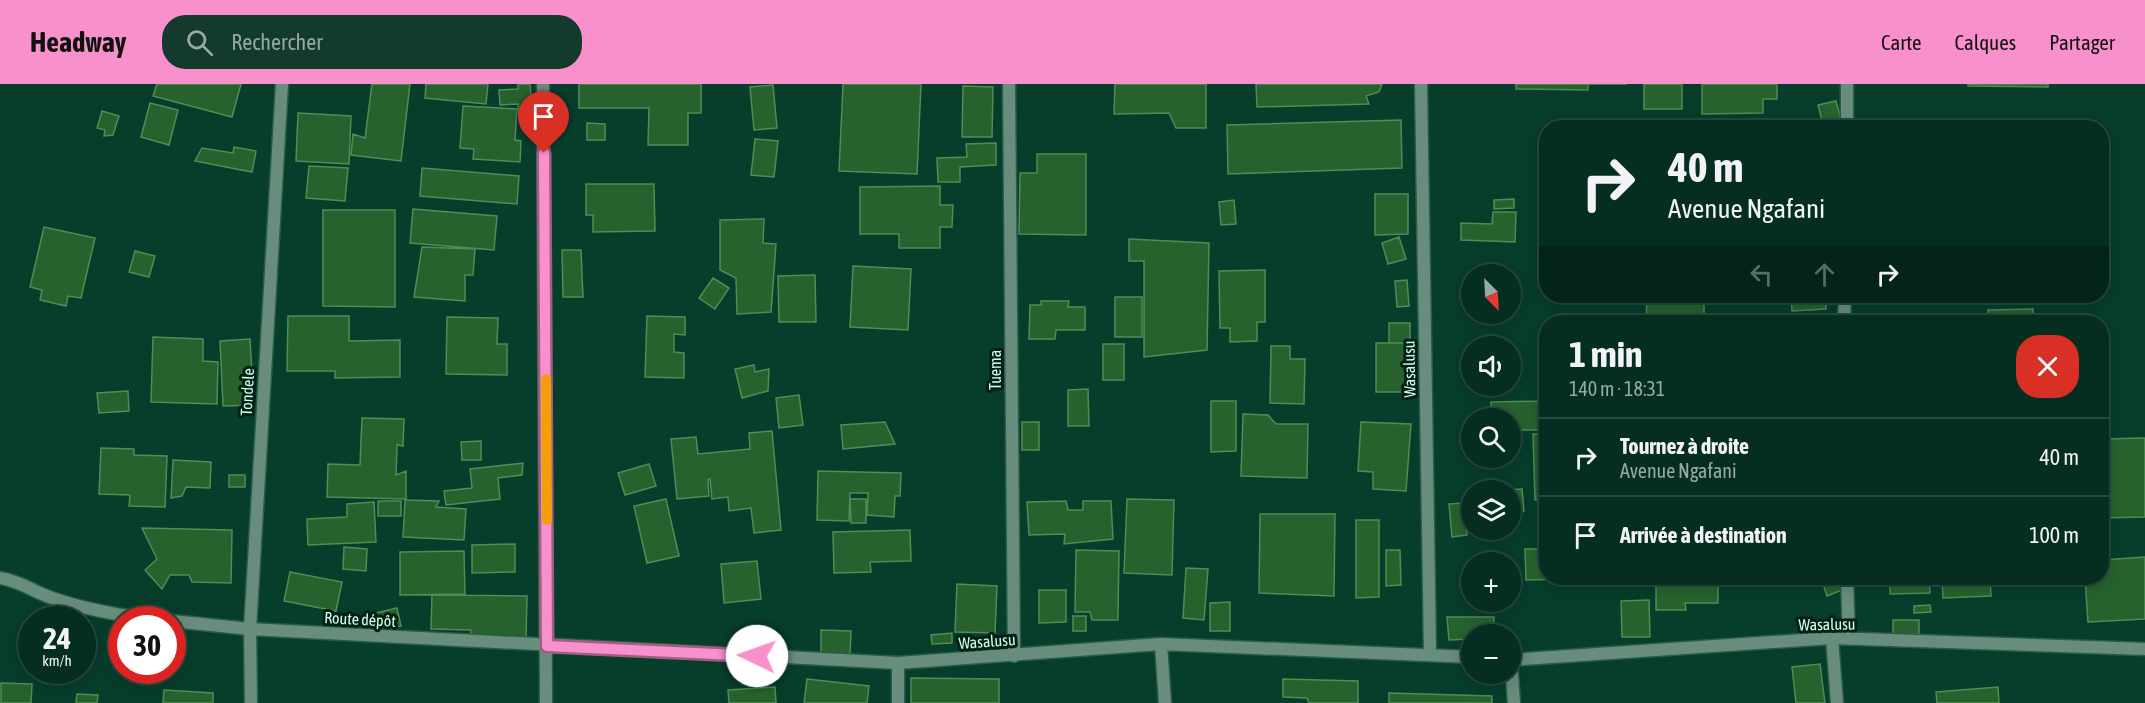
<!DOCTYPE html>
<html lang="fr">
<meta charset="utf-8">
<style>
body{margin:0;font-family:"Asap Condensed",sans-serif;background:#133a2d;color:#f1f3f6;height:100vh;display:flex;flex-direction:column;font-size:22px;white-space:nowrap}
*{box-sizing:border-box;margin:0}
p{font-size:20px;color:#97a8a5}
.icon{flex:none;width:33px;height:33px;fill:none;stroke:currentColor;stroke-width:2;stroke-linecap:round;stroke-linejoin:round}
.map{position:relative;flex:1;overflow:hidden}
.sheet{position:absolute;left:1539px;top:231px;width:570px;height:270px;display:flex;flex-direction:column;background:#052e20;border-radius:24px;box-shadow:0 3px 15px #0003,0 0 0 2px #264a3e}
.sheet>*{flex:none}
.banner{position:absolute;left:1539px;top:36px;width:570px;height:183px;border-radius:24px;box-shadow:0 3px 15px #0003,0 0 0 2px #264a3e;background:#052e20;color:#f1f3f6;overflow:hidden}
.needle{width:39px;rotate:156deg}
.tools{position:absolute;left:1461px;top:180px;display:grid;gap:12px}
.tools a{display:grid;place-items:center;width:60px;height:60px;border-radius:50%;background:#052e20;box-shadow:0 3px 15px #0003,0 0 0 2px #264a3e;font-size:30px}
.speed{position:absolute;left:18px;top:522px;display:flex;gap:12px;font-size:30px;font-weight:700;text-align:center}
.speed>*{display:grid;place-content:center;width:78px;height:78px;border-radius:50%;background:#052e20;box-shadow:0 3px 15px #0003,0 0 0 2px #264a3e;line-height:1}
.speed small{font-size:15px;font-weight:400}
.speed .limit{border:9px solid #d22;background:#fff;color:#111}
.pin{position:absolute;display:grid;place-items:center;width:51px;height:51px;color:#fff;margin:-62px -26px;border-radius:50% 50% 50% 0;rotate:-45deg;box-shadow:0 0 6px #0007}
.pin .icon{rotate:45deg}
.me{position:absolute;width:66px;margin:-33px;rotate:273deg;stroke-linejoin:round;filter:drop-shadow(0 0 4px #0008)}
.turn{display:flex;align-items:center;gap:21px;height:126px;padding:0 30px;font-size:27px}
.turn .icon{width:78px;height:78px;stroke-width:2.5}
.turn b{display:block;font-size:42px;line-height:51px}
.lanes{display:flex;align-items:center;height:57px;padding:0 30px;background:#0003;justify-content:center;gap:30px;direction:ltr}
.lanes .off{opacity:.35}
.round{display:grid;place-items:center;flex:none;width:63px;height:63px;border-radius:24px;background:#133a2d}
.head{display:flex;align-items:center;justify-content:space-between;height:102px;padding:0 30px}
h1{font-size:36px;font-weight:700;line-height:45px}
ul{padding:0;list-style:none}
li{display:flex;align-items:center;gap:18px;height:78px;padding:0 30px;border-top:2px solid #264a3e}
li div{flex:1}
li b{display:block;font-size:22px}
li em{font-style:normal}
header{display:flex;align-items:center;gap:36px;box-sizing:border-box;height:84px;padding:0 30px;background:#f890cb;color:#111}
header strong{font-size:28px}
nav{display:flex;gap:33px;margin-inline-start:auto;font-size:21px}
.search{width:420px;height:54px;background:#133a2d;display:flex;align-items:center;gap:15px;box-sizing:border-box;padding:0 21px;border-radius:24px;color:#97a8a5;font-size:22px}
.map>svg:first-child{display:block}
</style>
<header>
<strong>Headway</strong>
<div class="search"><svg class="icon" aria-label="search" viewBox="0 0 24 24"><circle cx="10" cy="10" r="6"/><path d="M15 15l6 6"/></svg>Rechercher</div>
<nav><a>Carte</a><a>Calques</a><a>Partager</a></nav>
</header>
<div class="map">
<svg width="2145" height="619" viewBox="0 0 2145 619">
<rect width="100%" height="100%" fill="#073d2b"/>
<path fill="#27622e" stroke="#508c55" stroke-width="1.5" d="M157,0h84l-9,33 -79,-21z
M372,0h38l-9,77 -50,-6 2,-21 12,4z
M426,0h62l-2,20 -61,-6z
M518,0h12l3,35 -13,1 -2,-16 -18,1 -1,-15 19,-1z
M579,0h122v29h-13v32h-40l1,-37h-70z
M843,0h78l-4,90 -78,-3z
M1115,0h91v44h-30l-7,-15 -55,1z
M1256,0h126l-3,8 -13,4 3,8 -112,3z
M1516,0h111h-39v6l-72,-1z
M1644,0h38v25h-38z
M1702,0h75v15h-14v14l-61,1z
M1968,0h80v3l-80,-1z
M773,1l4,43 -23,2 -4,-43z
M963,2l30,1 -1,50h-30z
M1836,17l5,19 -18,5 -5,-20z
M150,19l28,7 -9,35 -28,-8z
M463,22l54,3 -2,31 6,1 -1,21 -47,-3 1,-10 -14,-1z
M102,27l17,5 -6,19 -9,1 1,-6 -8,-2z
M298,29l53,3 -2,48 -53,-3z
M1401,36l1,48 -174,6 -1,-49z
M587,39l18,1v16h-18z
M755,55l23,2 -4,36 -23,-2z
M996,59v22l-36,2v15h-22l-1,-24 30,-1 -1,-13z
M234,63l22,4 -4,21 -57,-11 7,-13 31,5z
M1037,70h49v81l-67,-1 1,-61h17z
M309,82l39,2 -3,33 -39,-3z
M422,84l97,8 -2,28 -97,-8z
M1543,87h3v60h-4z
M586,100h68l1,47 -62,1v-17h-7z
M940,102v19h13l-1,22h-12v21h-41v-14h-39v-47z
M1375,110h33v40l-33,1z
M1514,115v9l-20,1v-9z
M1234,116l2,24 -15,1 -2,-23z
M413,125l84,7 -3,34 -84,-7z
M323,126h72v97l-72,-1z
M1493,128h23l-1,30 -54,-2v-17l31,1z
M764,135l-1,24 13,1 -5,68 -34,2 -1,-36 -16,-8v-50z
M44,143l51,11 -14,60 -13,-2 -2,10 -26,-6 2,-10 -12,-3z
M1399,153l7,22 -18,5 -6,-21z
M1129,155l80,4 -2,107 -63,7v-96h-15z
M422,163l53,2 -2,26h-8v26l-51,-4z
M562,166h19l2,47h-20z
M135,167l20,5 -6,21 -20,-5z
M853,182l58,3 -3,61 -58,-3z
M1265,186v52h-8v19l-27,1v-14h-10l-1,-57z
M815,191l1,47h-37l-1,-46z
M713,194l16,10 -14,21 -16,-11z
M1407,196l2,26 -12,1 -2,-26z
M1573,212h63v2l-63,2z
M1647,212h57v26h-58z
M1791,212h35v13l-34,2z
M1876,212h105v4l-105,-1z
M1992,212h75v3l-75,3z
M1115,213h27v40h-27z
M1041,217h28l-1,6h17v23h-29l-1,9h-26l1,-34h11z
M2033,225v13h-45v-12z
M288,232h61v25l51,-1v37l-65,1v-7h-48z
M647,232l38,1v18l-11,-1v18l10,1v25l-39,-1z
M447,233l51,1 -1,26h10v31l-61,-1z
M1389,239h21v20h-21z
M153,253l50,2v22l15,1 -1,42 -66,-2z
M250,255l4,66 -31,1 -3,-65z
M1376,259h34v49h-34z
M1103,260h21v36h-21z
M1271,262h19v13h15l-1,45 -34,-1z
M754,281l1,7 14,-3 -1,22 -26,7 -7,-29z
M1088,305l1,37h-21v-36z
M128,307l1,20 -30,2 -2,-20z
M799,311l4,30 -24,3 -3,-30z
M1211,317h25v50l-25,1z
M1546,317v29h-36v-12h-19v-16z
M1243,330l25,1 8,9h32l-1,54 -66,-2z
M362,334l42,1 -1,27 -6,-1 -1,30 10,-4v28l-79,-2 1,-33 32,1z
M885,338l10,22 -52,5 -2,-24z
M1022,338h17v28h-17z
M1361,338l50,2 -5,67 -33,-2v-17l-15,-1z
M772,347l9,99 -27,3 -3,-25 -22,3 -1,-14 -16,2 -2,-20 -2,1 1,16 -32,3 -6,-60 25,-2 2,17 52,-5 -1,-16z
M1533,350h13v66h-11z
M2145,354v79l-43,1v-79z
M481,357v19h-19l-1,-18z
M101,364l33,1v6l33,1 -2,51 -36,-1 1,-11 -31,-1z
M173,376l38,2 -1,26 -24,-1 -4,9 -11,2z
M523,379l-1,12 -24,3 2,21 -54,6 -2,-14 28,-3 -2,-19z
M649,380l7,22 -31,9 -7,-22z
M818,387l83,2 -1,23h-5l-1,21 -27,-2 1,-22h-18l-1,28 -32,-1z
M229,391h16v12h-16z
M1522,405l2,22 -14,1v-22h-8z
M666,415l13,57 -32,7 -13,-57z
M850,415h16v24h-15z
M1127,415l47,1 -2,75 -48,-2z
M405,416l34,1 -3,6 30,2 -2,31 -61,-3z
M378,417h23v15h-23z
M1066,417l2,9h15v-9h28l2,38 -49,5 1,-10 -36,1 -2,-33z
M374,418l2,40 -68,3 -1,-26 40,-2v-13z
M1464,419l3,32 -15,2 -3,-33z
M1260,430h75l-1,82 -75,-3z
M1356,436h23v77l-23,1z
M142,444l90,2 -1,53 -39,-1 -3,-7h-19l-8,14 -17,-19 12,-11z
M910,446l1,31 -41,1 1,10 -37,1 -1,-41z
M515,460v28l-43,1v-28z
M344,463l23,2 -1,22 -23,-2z
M1525,465h21v29l24,1 -44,1z
M1076,466l43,1 -1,69h-26l-2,-8h-15z
M1386,466h14l1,35 -15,1z
M464,467l1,43 -65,1v-43z
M2145,473v62l-57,3 -3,-44h17v-18z
M757,477l4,38 -37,4 -3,-39z
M1186,484l22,1 -4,51 -21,-2z
M290,488l52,10 -6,29 -52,-10z
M1656,494h62v25h-33l1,7h-30z
M1821,494h17l4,12 -15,6z
M1890,494h39l1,15 -40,1z
M1942,494h48l1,18 -48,2z
M957,500l40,2 -2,47 -40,-1z
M1039,506h27v32l-27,1z
M432,511l95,1 -1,44 -55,-1v-9l-40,-1z
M1649,516l1,37h-28l-1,-36z
M1230,518v29h-20v-28z
M1930,521l1,7 -17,1v-7z
M397,524l4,18 -20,5 -5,-18z
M1073,532h13v15h-13z
M1447,533h47l-1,17h-21v5l-23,1z
M1893,536h26v14l-26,1z
M821,546l30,1 -1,24h-29z
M952,549v10l-20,1 -1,-9z
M1820,580l5,39h-29l-4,-36z
M911,594l88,1v24h-88z
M807,595l62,7 -2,17h-63z
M1283,595l75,2v22h-49l-2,-5 -24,-1z
M1,599l31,1 -1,19h-30z
M775,603l1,16h-47l-1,-13z
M1998,603l1,16h-62l-1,-11z
M164,606l49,3v10h-50z
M1389,609l103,3v7h-103z
M77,610l21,1 -1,8h-21z"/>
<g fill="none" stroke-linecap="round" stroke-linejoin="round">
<defs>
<path id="street" d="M543,0l3,619
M1009,0l5,572
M1421,0l9,569
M1847,44v-44
M1844,238l1,-26
M0,494c20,3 34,14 52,20 35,12 70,18 107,22
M1847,494l2,61
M172,537l78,8 648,34 263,-19 311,13
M1832,554l5,65
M1161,560l4,59
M1510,576l322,-22 313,11
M1511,576l3,43
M898,579v40
M251,619l-1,-74 32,-545"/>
</defs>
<use href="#street" stroke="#285c4a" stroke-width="15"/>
<use href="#street" stroke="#698d7d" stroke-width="12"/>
</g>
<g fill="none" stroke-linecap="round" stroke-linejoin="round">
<defs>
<path id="route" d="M544,69l3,493 210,10"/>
</defs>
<use href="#route" stroke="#a15e84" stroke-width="15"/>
<use href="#route" stroke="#f890cb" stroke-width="10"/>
<path stroke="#f59e0b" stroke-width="10" d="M546,295l1,141"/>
</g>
<g text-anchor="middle" stroke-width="6" stroke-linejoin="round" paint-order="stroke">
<g font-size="16" fill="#d3feea" stroke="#032116">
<text transform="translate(1409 285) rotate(-91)" y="6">Wasalusu</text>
<text transform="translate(995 286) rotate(-90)" y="6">Tuema</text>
<text transform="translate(247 308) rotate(-87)" y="6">Tondele</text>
<text transform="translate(360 535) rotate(3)" y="6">Route dépôt</text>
<text transform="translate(1827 540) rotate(-1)" y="6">Wasalusu</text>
<text transform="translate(987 557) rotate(-4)" y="6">Wasalusu</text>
</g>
</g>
</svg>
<div class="tools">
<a><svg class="needle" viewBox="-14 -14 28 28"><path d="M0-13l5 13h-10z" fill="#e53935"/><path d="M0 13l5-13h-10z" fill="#97a8a5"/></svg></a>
<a><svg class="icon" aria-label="sound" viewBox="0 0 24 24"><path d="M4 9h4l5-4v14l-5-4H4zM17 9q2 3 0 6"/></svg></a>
<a><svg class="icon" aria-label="search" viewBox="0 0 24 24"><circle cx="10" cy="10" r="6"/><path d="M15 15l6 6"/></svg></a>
<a><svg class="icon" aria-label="layers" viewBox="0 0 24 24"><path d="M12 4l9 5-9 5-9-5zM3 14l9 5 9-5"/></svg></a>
<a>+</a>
<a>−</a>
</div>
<div class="speed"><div>24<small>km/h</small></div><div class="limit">30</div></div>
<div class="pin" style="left:544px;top:69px;background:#d93025"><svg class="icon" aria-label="arrive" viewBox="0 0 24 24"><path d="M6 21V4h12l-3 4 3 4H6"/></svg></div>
<svg class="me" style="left:757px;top:572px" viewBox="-20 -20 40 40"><circle r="19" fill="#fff"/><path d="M0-13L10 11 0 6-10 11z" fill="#f890cb"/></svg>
<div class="banner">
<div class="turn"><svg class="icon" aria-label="right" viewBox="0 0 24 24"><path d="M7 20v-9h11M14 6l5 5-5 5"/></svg><div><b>40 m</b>Avenue Ngafani</div></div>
<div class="lanes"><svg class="icon off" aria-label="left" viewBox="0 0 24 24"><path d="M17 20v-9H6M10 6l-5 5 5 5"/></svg><svg class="icon off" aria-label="ahead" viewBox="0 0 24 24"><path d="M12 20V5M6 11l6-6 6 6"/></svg><svg class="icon" aria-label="right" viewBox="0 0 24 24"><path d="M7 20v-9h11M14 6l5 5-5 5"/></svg></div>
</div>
<section class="sheet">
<div class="head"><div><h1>1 min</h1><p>140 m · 18:31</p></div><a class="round" style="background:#d93025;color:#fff"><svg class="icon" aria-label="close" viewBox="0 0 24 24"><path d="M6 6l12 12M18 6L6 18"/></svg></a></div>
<ul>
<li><svg class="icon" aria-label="right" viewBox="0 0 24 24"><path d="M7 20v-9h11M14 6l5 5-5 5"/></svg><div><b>Tournez à droite</b><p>Avenue Ngafani</p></div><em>40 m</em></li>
<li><svg class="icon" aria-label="arrive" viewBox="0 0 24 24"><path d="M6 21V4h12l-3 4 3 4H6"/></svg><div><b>Arrivée à destination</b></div><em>100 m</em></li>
</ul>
</section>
</div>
